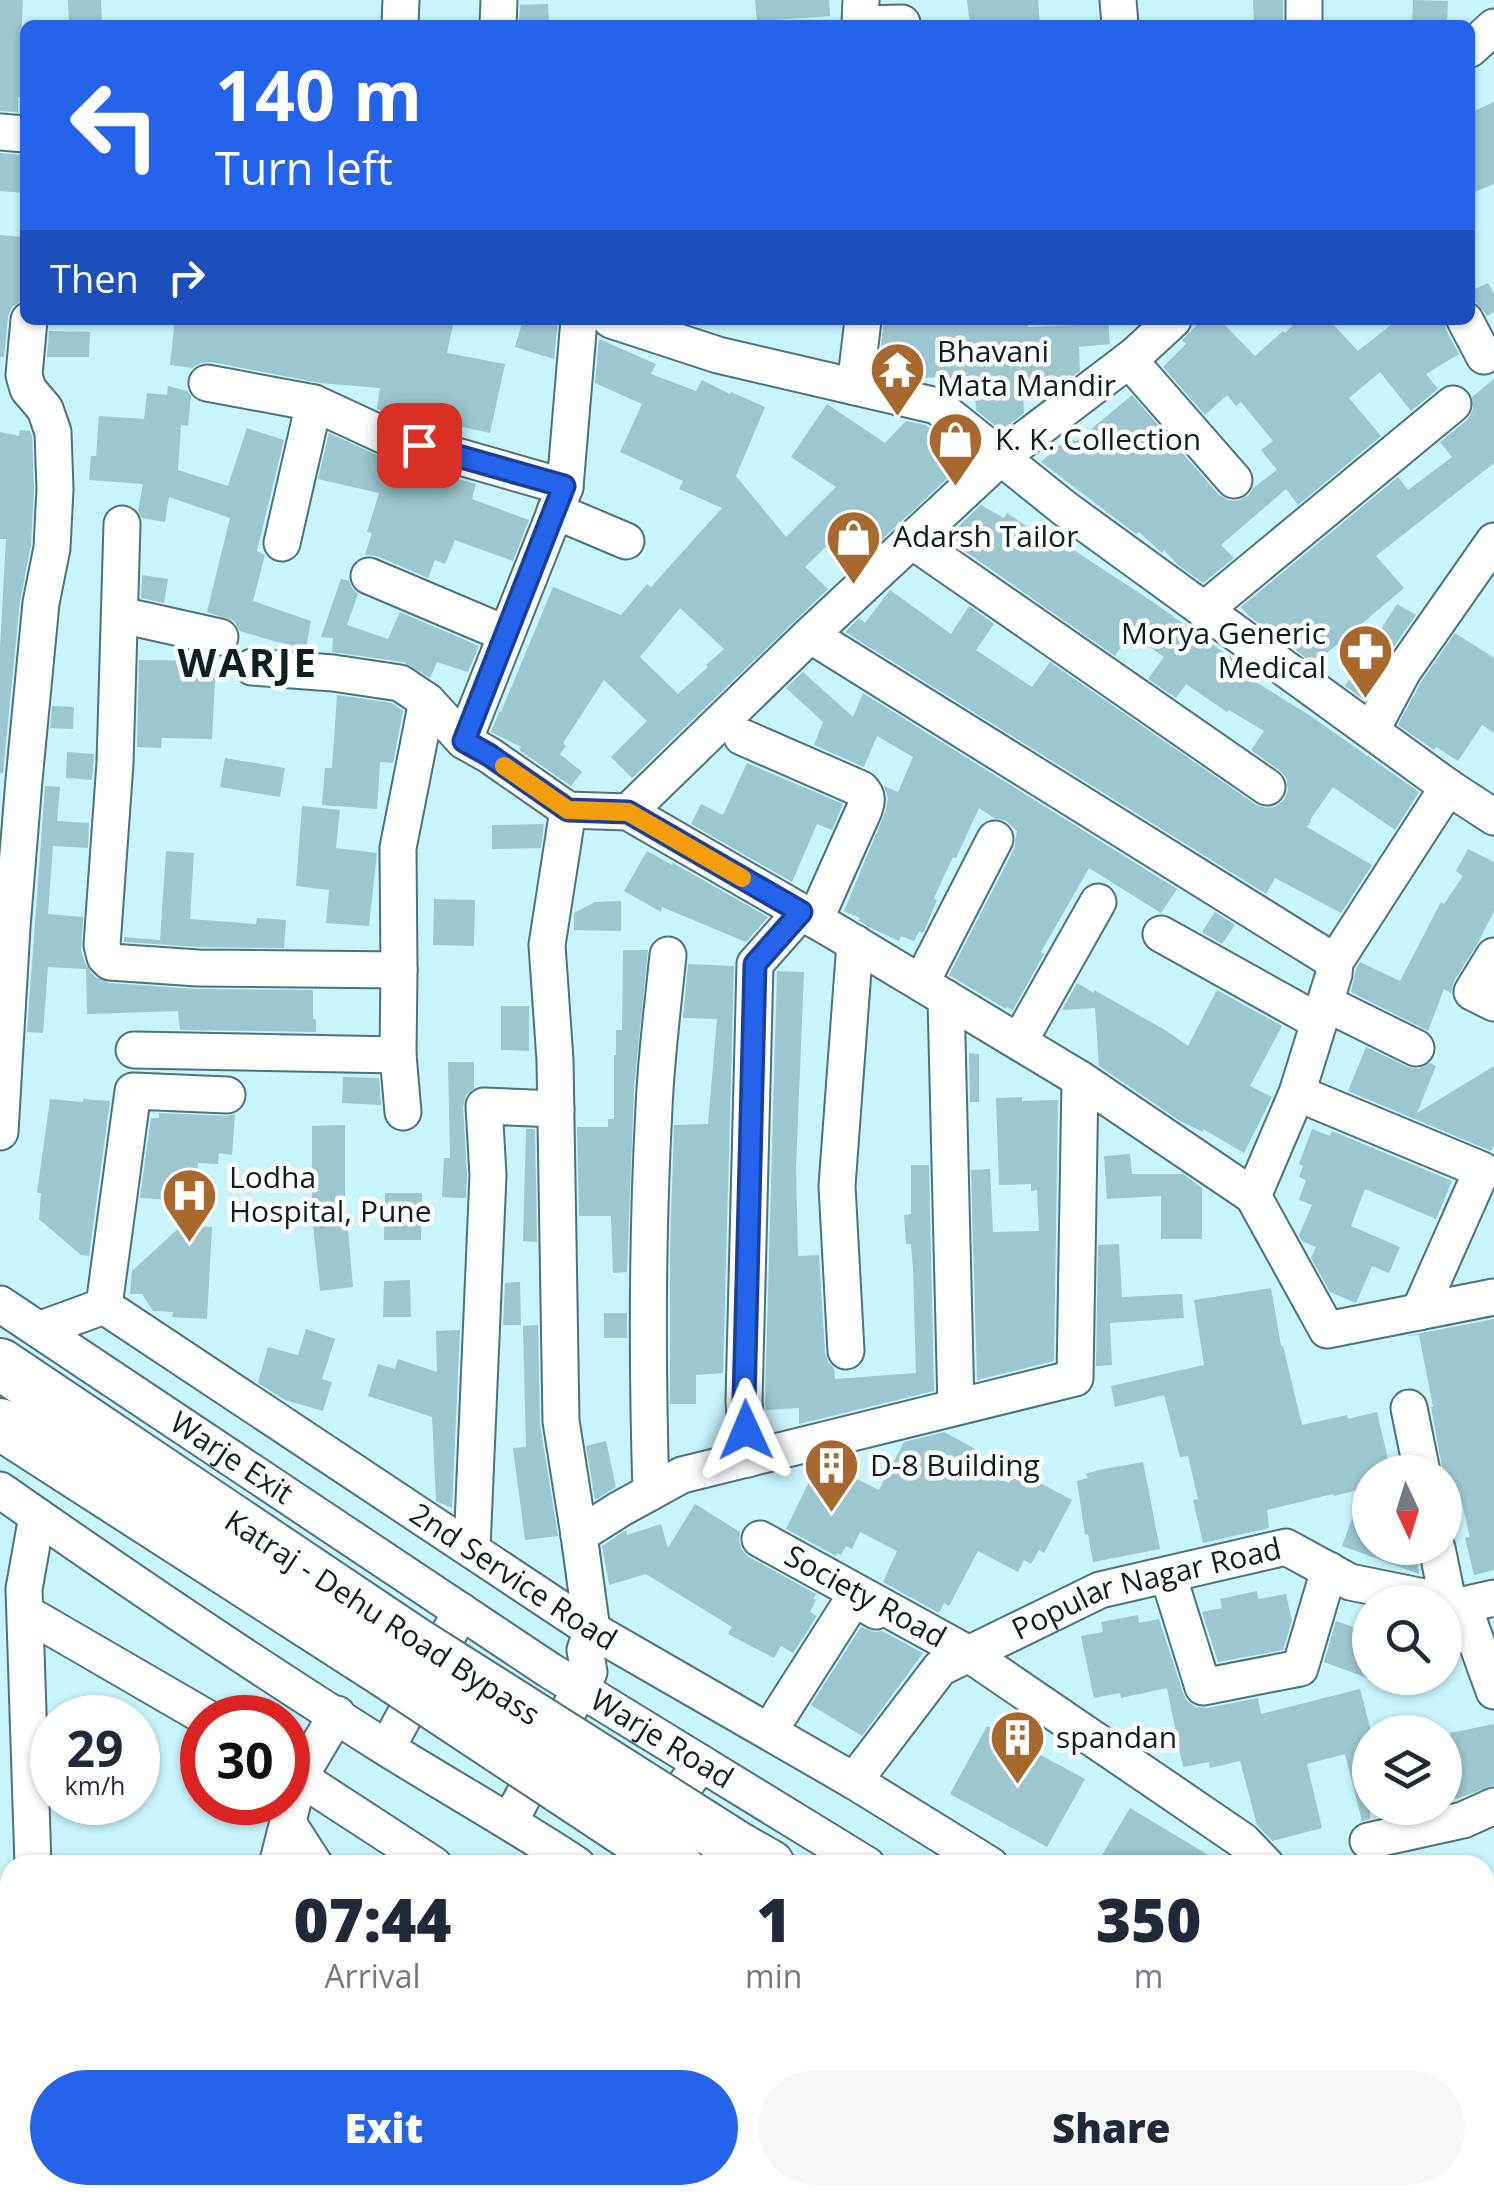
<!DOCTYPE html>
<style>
body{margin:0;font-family:"Open Sans",sans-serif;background:#f6f6f7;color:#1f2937;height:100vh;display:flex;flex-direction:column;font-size:38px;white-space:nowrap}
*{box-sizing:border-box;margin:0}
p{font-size:32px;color:#747a83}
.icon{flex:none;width:55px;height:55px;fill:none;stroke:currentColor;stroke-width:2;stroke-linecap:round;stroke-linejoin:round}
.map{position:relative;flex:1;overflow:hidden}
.sheet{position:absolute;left:0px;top:1855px;width:1495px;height:350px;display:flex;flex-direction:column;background:#fff;border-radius:30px 30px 0 0;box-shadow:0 2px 8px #0004}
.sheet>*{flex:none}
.banner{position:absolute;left:20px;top:20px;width:1455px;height:305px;border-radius:15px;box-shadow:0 2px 8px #0004;background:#2563eb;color:#fff;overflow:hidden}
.needle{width:65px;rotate:176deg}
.tools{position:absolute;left:1352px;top:1455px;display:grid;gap:20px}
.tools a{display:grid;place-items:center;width:110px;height:110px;border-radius:50%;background:#fff;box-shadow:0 2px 8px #0004;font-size:50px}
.speed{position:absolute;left:30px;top:1695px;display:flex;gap:20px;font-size:50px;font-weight:700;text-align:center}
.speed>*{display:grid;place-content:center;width:130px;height:130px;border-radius:50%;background:#fff;box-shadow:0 2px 8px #0004;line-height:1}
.speed small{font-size:25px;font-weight:400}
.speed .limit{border:15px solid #d22;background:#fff;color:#111}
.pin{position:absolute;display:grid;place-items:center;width:85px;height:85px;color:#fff;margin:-42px;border-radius:20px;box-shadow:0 5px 15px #0006}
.me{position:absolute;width:110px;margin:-55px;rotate:359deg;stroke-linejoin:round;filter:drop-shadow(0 0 8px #0008)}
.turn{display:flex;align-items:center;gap:35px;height:210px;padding:0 30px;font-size:45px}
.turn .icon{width:130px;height:130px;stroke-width:2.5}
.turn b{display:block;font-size:70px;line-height:85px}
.then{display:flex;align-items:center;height:95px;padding:0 30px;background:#0003;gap:20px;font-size:38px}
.eta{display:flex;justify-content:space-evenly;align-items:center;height:170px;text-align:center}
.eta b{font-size:60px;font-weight:800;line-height:70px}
.cta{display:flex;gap:20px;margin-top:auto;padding:20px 30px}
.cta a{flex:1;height:115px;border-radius:60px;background:#2563eb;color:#fff;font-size:40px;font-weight:800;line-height:115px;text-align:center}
.cta a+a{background:#f6f6f7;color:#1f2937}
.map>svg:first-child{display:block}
</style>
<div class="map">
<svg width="1494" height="2205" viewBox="0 0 1494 2205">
<rect width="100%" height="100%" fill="#c9f4fc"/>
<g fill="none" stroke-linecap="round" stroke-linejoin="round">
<path stroke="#158696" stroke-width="8" d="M0,1914l10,3
M503,2195l3,10"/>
</g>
<path fill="#9dc6ce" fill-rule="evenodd" d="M0,0h23l-3,62 5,1v34h-7v15l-18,-1z
M68,0h33l1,25h-33z
M755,0h74l1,16 -73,5z
M967,0h71l2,25h-70z
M1253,0h30v25h-29z
M1413,0l35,1 -1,24h-35z
M548,4l1,21h-30l1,-20z
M1494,102v82l-24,10v-81z
M0,153l25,2v38l-25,-2z
M0,235l25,2 -2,63 -11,7 -4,10 -4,40h-4z
M1488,283l6,11v18l-7,4 -10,-13 -7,-3v-9z
M175,320h279l-7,33 58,11 -15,69 -45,-10 -1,7 -54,-15 -13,-6 3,-21 -60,-5 -109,-21 -10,1 -9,5 -22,-3z
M523,320l35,1 -4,38 -39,-12z
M884,320h144v7l53,-2 -1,-3 28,-2 2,24 -31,3 1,24 -16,12h-13v8l-28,2 1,20 -18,14h-9l-21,-17 -1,-23 -35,-2 8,-8 -36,1 -34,-7z
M1202,320h18l35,36 28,-25 2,2 13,-13h31l29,31 39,-31h47l2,10 13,24 -33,20 12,15 -27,22 -31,-39 -31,26 32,38 -83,69 -12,-16 -65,56 13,13 -31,25 -25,-18 -14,-15 -2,3 -23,-21 -3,2 -95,-72 26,-23 10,2 55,-46 87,100 9,5 9,1 12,-6 4,-7 24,-18 -16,-20 12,-9 -32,-39 -5,4 -9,-11 -22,20 -42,-48 23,-23 -4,-4z
M49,331l41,1 -1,25h-42z
M599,339l57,25 -5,10 45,17 6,-11 28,14 1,-2 34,15 -29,69 50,61 50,-50 -45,-30 36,-53 58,39 21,-22 20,4 39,37 -105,98 -24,-23 -31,30 23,22 -196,189 -21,-21 36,-36 -43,-41 -41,63 3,3 -6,8 22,18 -11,14 -52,-36 2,-3 -30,-15 8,-20h2l52,-125 68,28 26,-31 4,3 71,-79 -43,-19 4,-8 -63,-29 22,-48 -47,-21zM680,608l44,41 -18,16 2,2 -30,27 -38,-37z
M1494,379v84l-118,93 28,32 -90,76 -17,-13 -19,-22 -5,5 -24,-18 -8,-9 157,-130 10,13 44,-33 -12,-15 27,-22 6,-10 -1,-13z
M168,386l19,5 4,5 -3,30 -7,-1 -3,45 50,16 19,-58 37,12 -27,111 8,4 -12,46 58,20 -5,27 -29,-6 -37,-11 -6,-10 -27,-9 23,-94 -61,-21 -4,25 -23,-4 -4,-7 5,-27 -54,-4 2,-24h5l3,-40 45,3 3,-26 20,2z
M20,430l10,1 2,5 2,53 -3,56 -11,56 -17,172h-3v-125l6,-109h-6v-107l19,4z
M329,433l48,22 99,29 -4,15 57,21 -16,41 -58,-21 -10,24 -10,-4 -7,18 -51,-22 -12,-1 7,-22 -5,-1 12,-39 -61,-14z
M981,505l23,13 3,-5 33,22 3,-5 107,70 104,74 -3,5 58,36 110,77 -24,38 -62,-43 -23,33 1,1 -4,6 65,38 -31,48 -66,-35 -9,16 -421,-262 14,-14 6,5 25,-33 61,44 18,-28 25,18 -18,26 56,37 18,-25 205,142 11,4 9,-1 9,-7 4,-10 -2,-13 -7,-7 -28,-20 13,-19 -35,-21 -2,2 -41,-28 -10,14 -28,-19 16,-22 -34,-24 -15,23 -169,-118z
M142,575l26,4 -4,24 -23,-5z
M341,579l8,2 3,7 6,6 -11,31 41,14 12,-27 79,34 -11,26 -31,-10 -7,16 -27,-16 -71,-10 1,-14 -12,-1z
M1397,604l19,11 -31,44 -21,41 -19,-14z
M1455,633l39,25v75l-12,-8 -24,36 -22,-14 -2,3 -36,-25 23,-43z
M139,660l77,1 -4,78 -50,-1 -1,10 -24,-1z
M803,672l50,45 10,-24 314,196 -16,24 -72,-45 -48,84 3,2 -31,56 -6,-3 -1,2 -57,-34 65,-126 3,-18 -11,-10 -12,-3 -15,-10 -23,50 -3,-1 -9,19 -10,22 3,2 -14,33 -4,-2 -5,10 -13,-5 -2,5 -26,-12 -14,-8 1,-3 -16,-7 41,-98 3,-14 -4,-13 14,6 15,-35 -36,-21 -13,31 -50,-22 9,-23 -37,-34z
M337,695l55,8 11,8 -10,52 -13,-1 -3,47 -55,-4 3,-37h7z
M52,706l22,1 -1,22 -23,-1z
M67,752l27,2 -2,26 -26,-2z
M225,758l60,10 -5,29 -60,-10z
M747,763l96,41 -11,26 -15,-6 -25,58 -101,-58 10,-20 22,11z
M45,786l15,1 -3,34 32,2 -1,25 -35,-2 -5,68 35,3 -2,33 4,13 10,14 14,6 88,6 116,1v29h3v13l-136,-2 -2,-19 -91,3 -1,-45 -38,-2 -5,66 -16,-1z
M302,806l38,4 -4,38 41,5 -8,73 -43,-3 3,-33 -33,-4z
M544,824l-3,24 -49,1v-24z
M1468,849l26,13v49l-16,32 -24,38 -3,12 -7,-4 -16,42 -77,-39 5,-23 4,-7 40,19 41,-79 3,2 19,-28 -7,-5z
M166,851l28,2 -4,66 66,5 1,-6 29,2 -2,28 -85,-1 -75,-5v-5l36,3z
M647,851l25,14 1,-2 95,54 -22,25 -84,-35 -1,5 -37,-21z
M434,899l41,1 -1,46 -41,-1z
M621,901v30l-47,-1v-17l21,-11z
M1215,912l20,13 -13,19 -20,-12z
M623,950h25l-14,138 -7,184 -14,1 -2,-57h-32l-2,-89h31v-8h6v-64h2v-25h6z
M688,964l46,2 -11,407 -27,2v29h-26v-152l4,-127 34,-1 9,-105 -34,-1z
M777,971l27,1 -8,196 2,88 21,-1 6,97 3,10 6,6 1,11 81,-6 -3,-104 -2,-25h-5l-2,-29 7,-1v-49h18l5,226 -135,33v-16l-33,2 -1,-9z
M1077,983l17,10v-3l71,40 23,16 29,-56 65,36 -32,60 22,11 -28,56 -41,-24v3l-23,-11 -81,-55 -4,-58 -33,2z
M501,1006h28v45l-28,-1z
M1366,1047l42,20 10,2 12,-6 6,3 -19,47 77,-47v79l-3,6 -143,-60z
M969,1053l10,1v48h-9z
M448,1062h26v26l-8,7 -3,12 4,68 -1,23 -24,-1 2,-39h6z
M343,1077l36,1 2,27 -39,-2z
M1022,1097v4l36,-1 -4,261 -77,19 -6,-210 19,-1 3,63 46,-1 -2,-41 -6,1v-7l-32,1 -3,-87z
M50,1099l33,3v-3l27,2 -21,155 -8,-1 -42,-36 2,-26h-4z
M159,1113l67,3 9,-2 -3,41 -13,-2 -1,11 -20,-1 -2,23 -10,-1 -1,16 -45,-3 11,-80h8z
M345,1125v71l8,91 -33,4 -8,-76v-89z
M526,1129h9l2,113 -14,-1z
M1312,1129l18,7 2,-5 120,50 -16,38 -71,-30 -14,37 49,21 -11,26 -17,-7 -16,37 -26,-11 -19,-34 5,-11 -14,-6 -3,-6 13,-30 -13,-5 7,-20 -7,-3 4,-11 -4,-2z
M1130,1154l2,20h51l19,14v51h-41v-43l-54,3 -3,-43z
M385,1193h37l-1,47h-37z
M181,1226l31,1 -5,92 -35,-2 1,-5 -20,-1 -11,-17h-12l2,-23z
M1119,1244l3,53 60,-3 2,24 -74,5 2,42 -16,1 2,-121z
M410,1280l1,37h-28l1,-36z
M520,1282l1,43h-18l2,-42z
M1271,1288l10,58h2l19,79 45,-10 1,4 29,-7 14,60h-21v76h46l3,26 -77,-28 24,-66 -6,2 2,7 -28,7 -1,-2 -66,16 2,18 -66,15 -10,-43 5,-1 -10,-43 -8,1 -16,-62 -49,12 -4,-21 93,-21 -10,-65z
M604,1313h23v25h-23z
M1494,1319v251l-20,5 -9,-37 5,-1 -11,-46 -6,2 -2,-8 -3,10 -3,-11v-12h-2l-12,-65h2l-14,-72 -13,1z
M538,1325l2,99 18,112 -33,4 -12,-92 13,-1 -3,-121z
M306,1329l29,10 -13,40 10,3 -9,29 -38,-11 -27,-17 10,-36 30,8z
M460,1330l-8,178 -16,-7 -4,-84 -64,-21 10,-32 17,5 3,-10 39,13 -1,-41z
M944,1432l37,20 -8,14 36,17 7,-13 56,30 -28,53 -5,-3 -8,14 -7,-4 -6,12 -40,-21 -29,55 -5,-3 -5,10 -56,-31 14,-31 -37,-19 -8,17 -6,-3 -5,9 -4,-2 -1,3 -50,-27 23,-47 3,2 11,-22 56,28 25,-48z
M606,1441l10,46 -21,13 -9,-54z
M1143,1462l17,87 -67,13 -5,-28 -3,1 -8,-54 11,-3 -2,-4 12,-4z
M695,1504l45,28 -1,8 2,9 8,8 67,37 -3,5 3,1 -6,12 7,4 -24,37 -12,-7 -7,12 -46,-24 4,-7 -86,-53 -37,11 -7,-39 24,-16 1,5 34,-11 7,24z
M1257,1591l1,8 28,-5 6,27 -9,29 -65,12 -16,-50 20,-4 -2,-9z
M1138,1615l1,8 20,-4 24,74 4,8 9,6 11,1 51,-10 3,16 99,-25 10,38v92l-8,2 -17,-67 -38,10 15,64 -50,13 -15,-16 -17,-64 -30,7 -1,-6 -26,5 -16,-79 -46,10 -1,-5 -26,5 -13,-62 22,-4 -2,-10z
M1336,1621l34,12v46l-46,-17z
M861,1627l14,5 7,-1 41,22 -61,83 -51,-31z
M1494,1724v61l-35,13 -4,1 -1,-3 -9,2v-58l6,-2 -1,-5z
M987,1726l98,53 -38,68 -97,-53z
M1130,1808l95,57h-129z"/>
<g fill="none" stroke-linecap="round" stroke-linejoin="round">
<defs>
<g id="minor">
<path d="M861,0l-1,24 42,-1v2"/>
<path d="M1118,0l2,25"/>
<path d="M400,25l1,-25"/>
<path d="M498,25l1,-25"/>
<path d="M1304,25v-25"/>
<path d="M1470,49l24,-22"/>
<path d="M0,132l25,2"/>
<path d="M611,320l107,35 219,51 127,102 384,279 46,30"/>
<path d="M1465,320l19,36"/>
<path d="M1129,360l105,120"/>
<path d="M207,383l107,20 69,32 182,52 -101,254"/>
<path d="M855,387l8,-67"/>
<path d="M565,487l14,-167"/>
<path d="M555,511l71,30"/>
<path d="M122,524l-7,239 -13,182 3,12 5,5 88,6 201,2 -1,-122 29,-147"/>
<path d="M911,540l356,247"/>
<path d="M282,543l32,-140"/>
<path d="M369,576l137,58"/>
<path d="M1204,610l249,-206"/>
<path d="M121,615l99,22"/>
<path d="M810,635l525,327"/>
<path d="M252,667l81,6 67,10 27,18 37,40 25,14 79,55 60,2 208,120 244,147 173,117 44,-103 37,-119 1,-12 113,-175"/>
<path d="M1371,731l32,-60 91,-130"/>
<path d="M742,737l119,52c7,7 6,12 3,21l-49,110"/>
<path d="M568,810l-21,135 8,115 6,361 18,114"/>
<path d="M628,812l182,-177 191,-178 133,-101 39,-36"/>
<path d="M1161,934l158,88"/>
<path d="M1494,956l-22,36 22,11"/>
<path d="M921,983l74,-144"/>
<path d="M946,998l10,409"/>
<path d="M1325,1003l91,45"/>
<path d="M1019,1042l79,-140"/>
<path d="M134,1050l264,5 1,-85"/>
<path d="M398,1055l5,57"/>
<path d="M1297,1093l185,77 -63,142"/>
<path d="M0,1132l12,-205 12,-147 17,-177 11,-55 3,-59 -2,-57 -8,-23 -17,-20 -4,-14 5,-55"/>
<path d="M1253,1196l74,134 167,-33"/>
<path id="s1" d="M0,1304l549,366 318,195"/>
<path d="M104,1306l29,-215 94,4"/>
<path id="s2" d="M41,1329l63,-23 488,324 262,151 136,84"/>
<path d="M846,1351l-9,-165 18,-243"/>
<path d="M1409,1408l13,64"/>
<path d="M748,1459l-4,-58 11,-437 46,-52"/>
<path d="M0,1490c127,89 256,176 388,259 63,39 127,75 189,116"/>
<path d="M651,1492c-4,-128 -4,-256 3,-384 2,-51 9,-102 14,-153"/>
<path id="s3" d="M760,1539l209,115 274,187 23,24"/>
<path d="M472,1548l16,-373 -4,-69 72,3"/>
<path d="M1437,1548l11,54"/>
<path d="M1168,1575l35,112 97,-19 29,-98"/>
<path d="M1463,1605l31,86"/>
<path d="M26,1613l181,105"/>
<path d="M780,1714l74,-116 22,13"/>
<path d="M387,1748l74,-137"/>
<path d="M288,1770l146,95"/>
<path id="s4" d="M854,1781l86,-113 160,-78 186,-43 64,35 113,23 31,-7"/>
<path d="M510,1821l79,-149 -4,-22 7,-20 -13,-95 41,-26 62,-34 393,-97 5,-299"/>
<path d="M288,1823l27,42"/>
<path d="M1368,1841l95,-21 31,-14"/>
<path d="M33,1865l-9,-276 13,-73"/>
<path d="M277,1865l22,-87 38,-64"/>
<path d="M628,1865l73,-102"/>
<path d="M0,2114h10"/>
<path d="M1485,2171l9,6"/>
<path d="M427,2195l4,10"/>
<path d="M462,2195l3,10"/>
<path d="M630,2195l19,10"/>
<path d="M958,2195l16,10"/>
<path d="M1097,2195l17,10"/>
<path d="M1411,2195l17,10"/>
<path d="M100,2205l1,-10"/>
<path d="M260,2205l1,-10"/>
</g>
<path id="highway" d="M0,1364l411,276
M0,1424l387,249
M739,1848l30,17
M1200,2195l16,10
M1306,2195l16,10"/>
</defs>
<use href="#minor" stroke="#4c737b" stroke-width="39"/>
<use href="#highway" stroke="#4c737b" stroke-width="54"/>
<use href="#minor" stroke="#fff" stroke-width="35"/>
<use href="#highway" stroke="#fff" stroke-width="50"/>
<defs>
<path id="highway-bridge" d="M411,1640l328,208
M387,1673l290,192"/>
</defs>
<use href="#highway-bridge" stroke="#4c737b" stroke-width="54" stroke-linecap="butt"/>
<use href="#highway-bridge" stroke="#fff" stroke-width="50"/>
</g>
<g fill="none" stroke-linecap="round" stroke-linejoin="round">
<defs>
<path id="route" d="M419,445l145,41 -100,255 25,14 79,55 60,2 173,100 -46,52 -11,437 2,29"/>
</defs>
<use href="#route" stroke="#184099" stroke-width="25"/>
<use href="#route" stroke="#2563eb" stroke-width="18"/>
<path stroke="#f59e0b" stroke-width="18" d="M504,766l64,44 60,2 114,66"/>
</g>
<defs>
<symbol id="temple-pin" viewBox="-11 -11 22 30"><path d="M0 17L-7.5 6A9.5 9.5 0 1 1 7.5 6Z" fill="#a7692e" stroke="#fff"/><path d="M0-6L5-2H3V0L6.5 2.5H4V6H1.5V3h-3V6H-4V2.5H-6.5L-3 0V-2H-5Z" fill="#fff"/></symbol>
<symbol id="shop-pin" viewBox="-11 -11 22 30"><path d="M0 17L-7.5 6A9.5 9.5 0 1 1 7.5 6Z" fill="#a7692e" stroke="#fff"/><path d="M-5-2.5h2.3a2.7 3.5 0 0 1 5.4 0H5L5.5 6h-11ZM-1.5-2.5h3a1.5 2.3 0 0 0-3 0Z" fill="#fff"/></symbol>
<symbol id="pharmacy-pin" viewBox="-11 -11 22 30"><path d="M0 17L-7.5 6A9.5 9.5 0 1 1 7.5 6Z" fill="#a7692e" stroke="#fff"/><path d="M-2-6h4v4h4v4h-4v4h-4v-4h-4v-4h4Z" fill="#fff"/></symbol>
<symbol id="hospital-pin" viewBox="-11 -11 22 30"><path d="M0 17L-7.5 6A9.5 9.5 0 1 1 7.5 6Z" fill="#a7692e" stroke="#fff"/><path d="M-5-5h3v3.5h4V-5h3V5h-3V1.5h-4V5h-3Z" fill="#fff"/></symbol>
<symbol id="building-pin" viewBox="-11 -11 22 30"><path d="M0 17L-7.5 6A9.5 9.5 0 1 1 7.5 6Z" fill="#a7692e" stroke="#fff"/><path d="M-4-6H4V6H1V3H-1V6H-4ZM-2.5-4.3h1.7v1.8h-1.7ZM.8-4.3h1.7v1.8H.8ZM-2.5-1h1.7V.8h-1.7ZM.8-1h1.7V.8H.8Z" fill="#fff"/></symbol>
</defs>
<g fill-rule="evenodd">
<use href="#temple-pin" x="866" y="338" width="63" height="86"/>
<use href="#shop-pin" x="924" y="408" width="63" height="86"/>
<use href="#shop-pin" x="822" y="506" width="63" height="86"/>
<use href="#pharmacy-pin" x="1334" y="620" width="63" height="86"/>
<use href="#hospital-pin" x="158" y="1164" width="63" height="86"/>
<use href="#building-pin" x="800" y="1434" width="63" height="86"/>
<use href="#building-pin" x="986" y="1706" width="63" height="86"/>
</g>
<g text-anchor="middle" stroke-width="9" stroke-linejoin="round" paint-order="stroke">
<g font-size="30" fill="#0f2023" stroke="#fff" text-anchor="start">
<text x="937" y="362">Bhavani<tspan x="937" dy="34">Mata Mandir</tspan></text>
<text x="995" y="450">K. K. Collection</text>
<text x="893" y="547">Adarsh Tailor</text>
<text x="1326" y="644" text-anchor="end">Morya Generic<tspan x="1326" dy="34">Medical</tspan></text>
<text x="229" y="1188">Lodha<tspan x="229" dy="34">Hospital, Pune</tspan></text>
<text x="870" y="1476">D-8 Building</text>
<text x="1056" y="1748">spandan</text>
</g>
<g font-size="30" fill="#0f2023" stroke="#fff">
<text dy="10" stroke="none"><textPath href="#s1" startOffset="278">Warje Exit</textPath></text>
<text dy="10" stroke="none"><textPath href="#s2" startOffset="558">2nd Service Road</textPath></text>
<text dy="10" stroke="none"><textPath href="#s4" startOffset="365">Popular Nagar Road</textPath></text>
<text dy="10" stroke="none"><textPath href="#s3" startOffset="120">Society Road</textPath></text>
<text transform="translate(382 1618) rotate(33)" y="10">Katraj - Dehu Road Bypass</text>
<text dy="10" stroke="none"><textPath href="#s1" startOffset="792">Warje Road</textPath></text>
</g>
<g font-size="40" font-weight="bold" letter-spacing="2.5" fill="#0f2023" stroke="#fff">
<text x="248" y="677">WARJE</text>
</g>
</g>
</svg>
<div class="tools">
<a><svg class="needle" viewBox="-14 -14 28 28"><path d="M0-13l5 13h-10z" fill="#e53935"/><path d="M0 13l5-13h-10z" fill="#747a83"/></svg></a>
<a><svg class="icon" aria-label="search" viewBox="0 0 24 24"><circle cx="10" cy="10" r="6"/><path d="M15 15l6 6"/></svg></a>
<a><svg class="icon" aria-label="layers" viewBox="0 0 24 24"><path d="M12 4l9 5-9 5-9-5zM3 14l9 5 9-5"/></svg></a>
</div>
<div class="speed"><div>29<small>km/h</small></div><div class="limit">30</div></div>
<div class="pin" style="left:419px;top:445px;background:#d93025"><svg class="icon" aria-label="arrive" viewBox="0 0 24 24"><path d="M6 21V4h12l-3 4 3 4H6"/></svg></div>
<svg class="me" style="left:746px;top:1430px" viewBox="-20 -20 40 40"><path d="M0-17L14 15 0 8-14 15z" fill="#2563eb" stroke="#fff" stroke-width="4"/></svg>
<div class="banner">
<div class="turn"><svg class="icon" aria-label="left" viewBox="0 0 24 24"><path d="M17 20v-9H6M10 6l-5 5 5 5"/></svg><div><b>140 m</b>Turn left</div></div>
<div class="then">Then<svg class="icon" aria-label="right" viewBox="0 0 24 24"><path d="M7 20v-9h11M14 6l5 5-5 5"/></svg></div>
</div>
<section class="sheet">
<div class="eta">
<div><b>07:44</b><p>Arrival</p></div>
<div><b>1</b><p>min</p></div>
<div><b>350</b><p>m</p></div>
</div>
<div class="cta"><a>Exit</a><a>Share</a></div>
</section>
</div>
